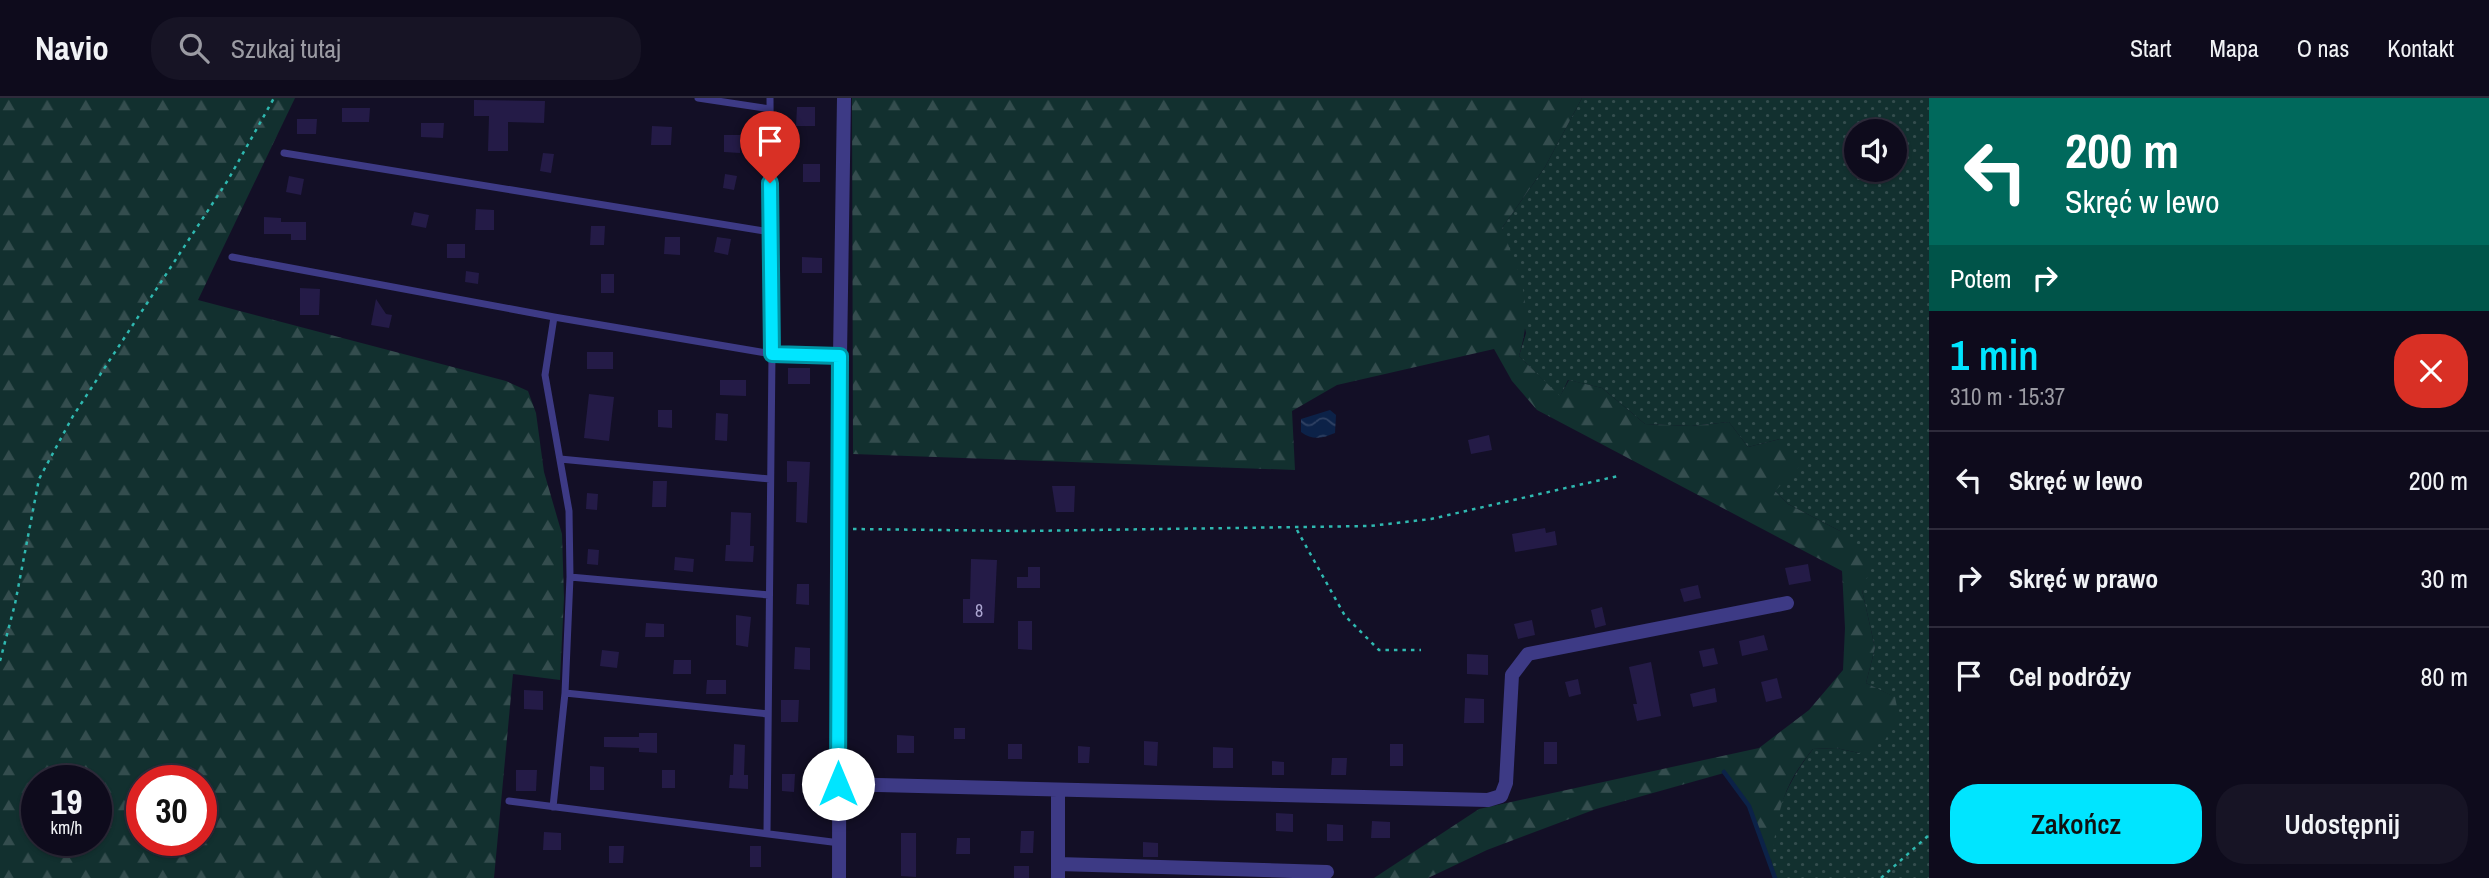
<!DOCTYPE html>
<html lang="pl">
<meta charset="utf-8">
<style>
body{margin:0;font-family:"Archivo Narrow",sans-serif;background:#171425;color:#f1f3f6;height:100vh;display:flex;flex-direction:column;font-size:26px;white-space:nowrap}
*{box-sizing:border-box;margin:0}
p{font-size:23px;color:#9b9ba3}
.icon{flex:none;width:38px;height:38px;fill:none;stroke:currentColor;stroke-width:2;stroke-linecap:round;stroke-linejoin:round}
.map{position:relative;flex:1;overflow:hidden}
.side{display:flex;flex-direction:column;background:#0e0b1c;width:560px}
.side>*{flex:none}
.guide{background:#00695c;color:#fff;overflow:hidden}
.fabs{position:absolute;left:1844px;top:21px;display:grid;gap:14px}
.fabs a{display:grid;place-items:center;width:63px;height:63px;border-radius:50%;background:#0e0b1c;box-shadow:0 2px 5px #0004,0 0 0 2px #2e2b3b;font-size:35px}
.speed{position:absolute;left:21px;top:667px;display:flex;gap:14px;font-size:35px;font-weight:700;text-align:center}
.speed>*{display:grid;place-content:center;width:91px;height:91px;border-radius:50%;background:#0e0b1c;box-shadow:0 2px 5px #0004,0 0 0 2px #2e2b3b;line-height:1}
.speed small{font-size:18px;font-weight:400}
.speed .limit{border:10px solid #d22;background:#fff;color:#111}
.pin{position:absolute;display:grid;place-items:center;width:60px;height:60px;color:#fff;margin:-72px -30px;border-radius:50% 50% 50% 0;rotate:-45deg;box-shadow:0 0 7px #0007}
.pin .icon{rotate:45deg}
.me{position:absolute;width:77px;margin:-38px;rotate:0deg;stroke-linejoin:round;filter:drop-shadow(0 0 5px #0008)}
.turn{display:flex;align-items:center;gap:24px;height:147px;padding:0 21px;font-size:32px}
.turn .icon{width:91px;height:91px;stroke-width:2.5}
.turn b{display:block;font-size:49px;line-height:60px}
.then{display:flex;align-items:center;height:66px;padding:0 21px;background:#0003;gap:14px;font-size:26px}
.round{display:grid;place-items:center;flex:none;width:74px;height:74px;border-radius:28px;background:#171425}
.summary{display:flex;align-items:center;justify-content:space-between;height:119px;padding:0 21px}
h1{font-size:42px;font-weight:600;line-height:52px;color:#00e5ff}
.primary-button{display:flex;gap:14px;margin-top:auto;padding:14px 21px}
.primary-button a{flex:1;height:80px;border-radius:28px;background:#00e5ff;color:#111;font-size:28px;font-weight:600;line-height:80px;text-align:center}
.primary-button a+a{background:#171425;color:#f1f3f6}
ul{padding:0;list-style:none}
li{display:flex;align-items:center;gap:21px;height:98px;padding:0 21px;border-top:2px solid #2e2b3b}
li div{flex:1}
li b{display:block;font-size:26px}
li em{font-style:normal}
header{display:flex;align-items:center;gap:42px;box-sizing:border-box;height:98px;padding:0 35px;background:#0e0b1c;border-bottom:2px solid #2e2b3b}
header strong{font-size:33px}
nav{display:flex;gap:38px;margin-inline-start:auto;font-size:24px}
.search{width:490px;height:63px;background:#171425;display:flex;align-items:center;gap:18px;box-sizing:border-box;padding:0 24px;border-radius:28px;color:#9b9ba3;font-size:26px}
main{display:flex;flex:1;min-height:0}
.map>svg:first-child{display:block}
</style>
<header>
<strong>Navio</strong>
<div class="search"><svg class="icon" aria-label="search" viewBox="0 0 24 24"><circle cx="10" cy="10" r="6"/><path d="M15 15l6 6"/></svg>Szukaj tutaj</div>
<nav><a>Start</a><a>Mapa</a><a>O nas</a><a>Kontakt</a></nav>
</header>
<main>
<div class="map">
<svg width="1929" height="780" viewBox="0 0 1929 780">
<defs>
<pattern id="grass-dots" width="8" height="8" patternUnits="userSpaceOnUse" patternTransform="scale(1.75)"><rect width="8" height="8" fill="#12302f"/><path d="M2 2h.1M6 6h.1" fill="none" stroke="#344d4e" stroke-width="1.8" stroke-linecap="round"/></pattern>
<pattern id="forest-firs" width="22" height="20" patternUnits="userSpaceOnUse" patternTransform="scale(1.75)"><rect width="22" height="20" fill="#12302f"/><path d="M5 1l3.5 6h-7zM16 11l3.5 6h-7z" fill="#344d4e"/></pattern>
<pattern id="water-waves" width="16" height="10" patternUnits="userSpaceOnUse" patternTransform="scale(1.75)"><rect width="16" height="10" fill="#0c2248"/><path d="M0 5q4-4 8 0t8 0" fill="none" stroke="#2f4163"/></pattern>
</defs>
<rect width="100%" height="100%" fill="#130f26"/>
<path fill="url(#grass-dots)" fill-rule="evenodd" d="M1582,0h347v780h-154c-14,-42 12,-97 38,-129l23,-1 23,5 35,-56 -28,-14 9,-35 -13,-58 -22,-59 -52,-27 -13,-13 5,-52 -32,8 -19,-25 -38,4 -46,-2 -43,-36 -34,-8 -8,17 -41,-41 7,-23 -24,-105 43,-61zM1857,33h38v39h-38z"/>
<path fill="url(#forest-firs)" fill-rule="evenodd" d="M0,0h295l-97,202 308,81 22,10 8,22 8,59 18,62 2,64 -4,82 -47,-6 -19,204h-494zM96,682v60h-59v-60zM201,682v60h-59v-60z
M852,0h730l-37,69 -43,61c18,49 33,75 17,128l41,40 9,-16 33,8 43,36 46,2 38,-4 19,25 32,-8 21,26 -26,26 13,13 52,27 32,34 -10,25 13,58 -9,35 29,14 4,20 -14,23 -26,13 -23,-5 -23,1c-33,40 -36,67 -42,117l-22,-60 -25,-33 -128,36 -109,41 -59,28h-54l105,-69 280,-61 50,-38 34,-40 2,-42 -3,-57 -305,-161 -25,-29 -18,-32 -157,36 -45,26 3,59 -442,-16z"/>
<path fill="url(#water-waves)" d="M1330,312l6,5 -1,18c-12,5 -22,8 -34,-1v-13z"/>
<g fill="none" stroke-linecap="round" stroke-linejoin="round">
<path stroke="#0c2248" stroke-width="4.5" d="M1724,674l25,34 26,72"/>
</g>
<path fill="#241b47" d="M474,2l71,1 -1,22 -36,-1v29h-20l1,-35h-15z
M797,9h18v19h-19z
M342,10h28l-1,14h-27z
M297,21h20l-1,15h-19z
M421,25h23l-1,15 -22,-1z
M652,28l20,1 -1,18h-20z
M724,37h16v18l-16,-1z
M543,55l11,1 -3,19 -11,-2z
M803,66h17v18h-17z
M725,76l12,2 -3,14 -11,-2z
M289,78l15,3 -3,16 -15,-3z
M476,111l18,1v20h-19z
M414,114l15,3 -3,13 -15,-3z
M264,119l17,1v4h25v18h-15v-6h-27z
M591,128h14l-1,19h-14z
M665,139h15v18l-16,-1z
M717,139l14,2 -3,16 -14,-3z
M447,146h18v14h-18z
M802,159l20,1v15h-20z
M466,173l13,2 -1,11 -13,-2z
M601,176h13v19h-13z
M300,190l20,1 -1,26h-19z
M376,201l10,15 6,1 -3,13 -18,-3z
M587,254h26v17h-26z
M788,270h22v16h-22z
M720,282h26v16l-26,-1z
M589,296l25,3 -5,44 -25,-3z
M658,312h14v18l-14,-1z
M716,315l12,1 -1,27 -12,-1z
M1489,337l3,15 -21,4 -3,-14z
M787,363l23,1 -3,61 -11,-1 1,-40h-10z
M653,383h14l-1,26h-14z
M1052,388h23l-1,26h-18z
M587,395l11,1 -1,16 -11,-1z
M731,414l20,1 -1,33h4l-1,16 -28,-1 1,-16h4z
M1545,430l1,5 9,-2 2,14 -42,7 -3,-18z
M588,451l11,1 -1,15 -11,-1z
M675,459l19,2 -1,13 -19,-2z
M971,461l26,1 -3,63h-31v-24h7z
M1808,466l3,17 -22,4 -4,-17z
M1028,469h12v21h-23v-11h11z
M797,486h12v21l-13,-1z
M1698,487l3,13 -17,4 -4,-13z
M1602,509l4,18 -11,3 -4,-18z
M736,517l15,2 -3,30 -12,-2z
M1532,522l3,15 -17,4 -4,-15z
M1018,523h14v29l-14,-1z
M646,525l18,1v13h-19z
M1764,537l4,15 -26,6 -3,-15z
M795,549l15,1v22l-16,-1z
M1714,550l4,16 -15,3 -4,-16z
M602,552l17,2 -2,16 -17,-2z
M1467,556l21,1v20l-21,-1z
M674,562h17v14h-18z
M1651,564l10,54 -24,5 -4,-17h4l-8,-37z
M1777,580l5,20 -16,4 -5,-20z
M1578,581l3,15 -12,3 -4,-15z
M707,582h19v14h-20z
M1715,590l2,14 -24,5 -3,-13z
M524,592l19,1v19l-19,-1z
M1465,600l19,1v24h-20z
M781,602h18l-1,22h-17z
M954,630h11v11h-11z
M639,635h18v20l-18,-1v-4l-35,-1v-10h35z
M897,637l17,1v17h-17z
M1144,643l14,1 -1,24 -13,-1z
M1544,644h13v22h-13z
M734,646l11,1 -1,30h4v14l-19,-1 1,-13h3z
M1008,646h14v15h-14z
M1390,646h13v22h-13z
M1078,648l12,1 -1,16h-11z
M1213,649l20,1v20h-20z
M1332,660h15l-1,17h-15z
M1272,663l12,1v13h-12z
M590,668l14,1v23h-14z
M516,672h21l-1,21h-20z
M662,672h13v18h-13z
M782,676h13l-1,18 -12,-1z
M1276,715l17,1v18l-17,-1z
M1372,723l18,1v16h-19z
M1327,726l16,1v16h-16z
M1021,733h13l-1,22h-13z
M544,734l17,1v17h-18z
M901,735h15v44l-15,-1z
M957,740h13v16h-14z
M1143,744l15,1v14h-15z
M609,748h15l-1,17h-14z
M750,748h11v21h-11z
M1014,768h15v12h-15z"/>
<g fill="none" stroke-linecap="round" stroke-linejoin="round">
<path stroke="#2fb8b0" stroke-width="2.5" stroke-dasharray="3.5 5" stroke-linecap="butt" d="M853,431l170,2 347,-5 61,-7 187,-43
M1297,432l48,86 34,34h42
M0,563l15,-57 24,-125 34,-63 155,-236 46,-82
M1881,780l48,-43"/>
<path stroke="#3d3a85" stroke-width="7" d="M698,0l72,11
M284,55l486,79
M232,159l322,60 218,37 68,2
M554,219l-9,58 24,136 1,66 -5,116
M560,361l210,20
M570,479l199,18
M509,703l331,42
M553,709l12,-114 203,21
M767,735l5,-479 -2,-256"/>
<path stroke="#3d3a85" stroke-width="14" d="M838,686l650,16 13,-4 5,-13 6,-108 16,-21 259,-51
M1058,692v88
M1058,766l269,8
M839,780l1,-522 4,-258"/>
</g>
<g fill="none" stroke-linecap="round" stroke-linejoin="round">
<defs>
<path id="route" d="M770,85l2,171 68,2 -2,428"/>
</defs>
<use href="#route" stroke="#0095a6" stroke-width="18"/>
<use href="#route" stroke="#00e5ff" stroke-width="12"/>
</g>
<g text-anchor="middle" stroke-width="5" stroke-linejoin="round" paint-order="stroke">
<g font-size="18" fill="#aca6d1">
<text x="979" y="519">8</text>
</g>
</g>
</svg>
<div class="fabs">
<a><svg class="icon" aria-label="sound" viewBox="0 0 24 24"><path d="M4 9h4l5-4v14l-5-4H4zM17 9q2 3 0 6"/></svg></a>
</div>
<div class="speed"><div>19<small>km/h</small></div><div class="limit">30</div></div>
<div class="pin" style="left:770px;top:85px;background:#d93025"><svg class="icon" aria-label="arrive" viewBox="0 0 24 24"><path d="M6 21V4h12l-3 4 3 4H6"/></svg></div>
<svg class="me" style="left:838px;top:686px" viewBox="-20 -20 40 40"><circle r="19" fill="#fff"/><path d="M0-13L10 11 0 6-10 11z" fill="#00e5ff"/></svg>
</div>
<section class="side">
<div class="guide">
<div class="turn"><svg class="icon" aria-label="left" viewBox="0 0 24 24"><path d="M17 20v-9H6M10 6l-5 5 5 5"/></svg><div><b>200 m</b>Skręć w lewo</div></div>
<div class="then">Potem<svg class="icon" aria-label="right" viewBox="0 0 24 24"><path d="M7 20v-9h11M14 6l5 5-5 5"/></svg></div>
</div>
<div class="summary"><div><h1>1 min</h1><p>310 m · 15:37</p></div><a class="round" style="background:#d93025;color:#fff"><svg class="icon" aria-label="close" viewBox="0 0 24 24"><path d="M6 6l12 12M18 6L6 18"/></svg></a></div>
<ul>
<li><svg class="icon" aria-label="left" viewBox="0 0 24 24"><path d="M17 20v-9H6M10 6l-5 5 5 5"/></svg><div><b>Skręć w lewo</b></div><em>200 m</em></li>
<li><svg class="icon" aria-label="right" viewBox="0 0 24 24"><path d="M7 20v-9h11M14 6l5 5-5 5"/></svg><div><b>Skręć w prawo</b></div><em>30 m</em></li>
<li><svg class="icon" aria-label="arrive" viewBox="0 0 24 24"><path d="M6 21V4h12l-3 4 3 4H6"/></svg><div><b>Cel podróży</b></div><em>80 m</em></li>
</ul>
<div class="primary-button"><a>Zakończ</a><a>Udostępnij</a></div>
</section>
</main>
